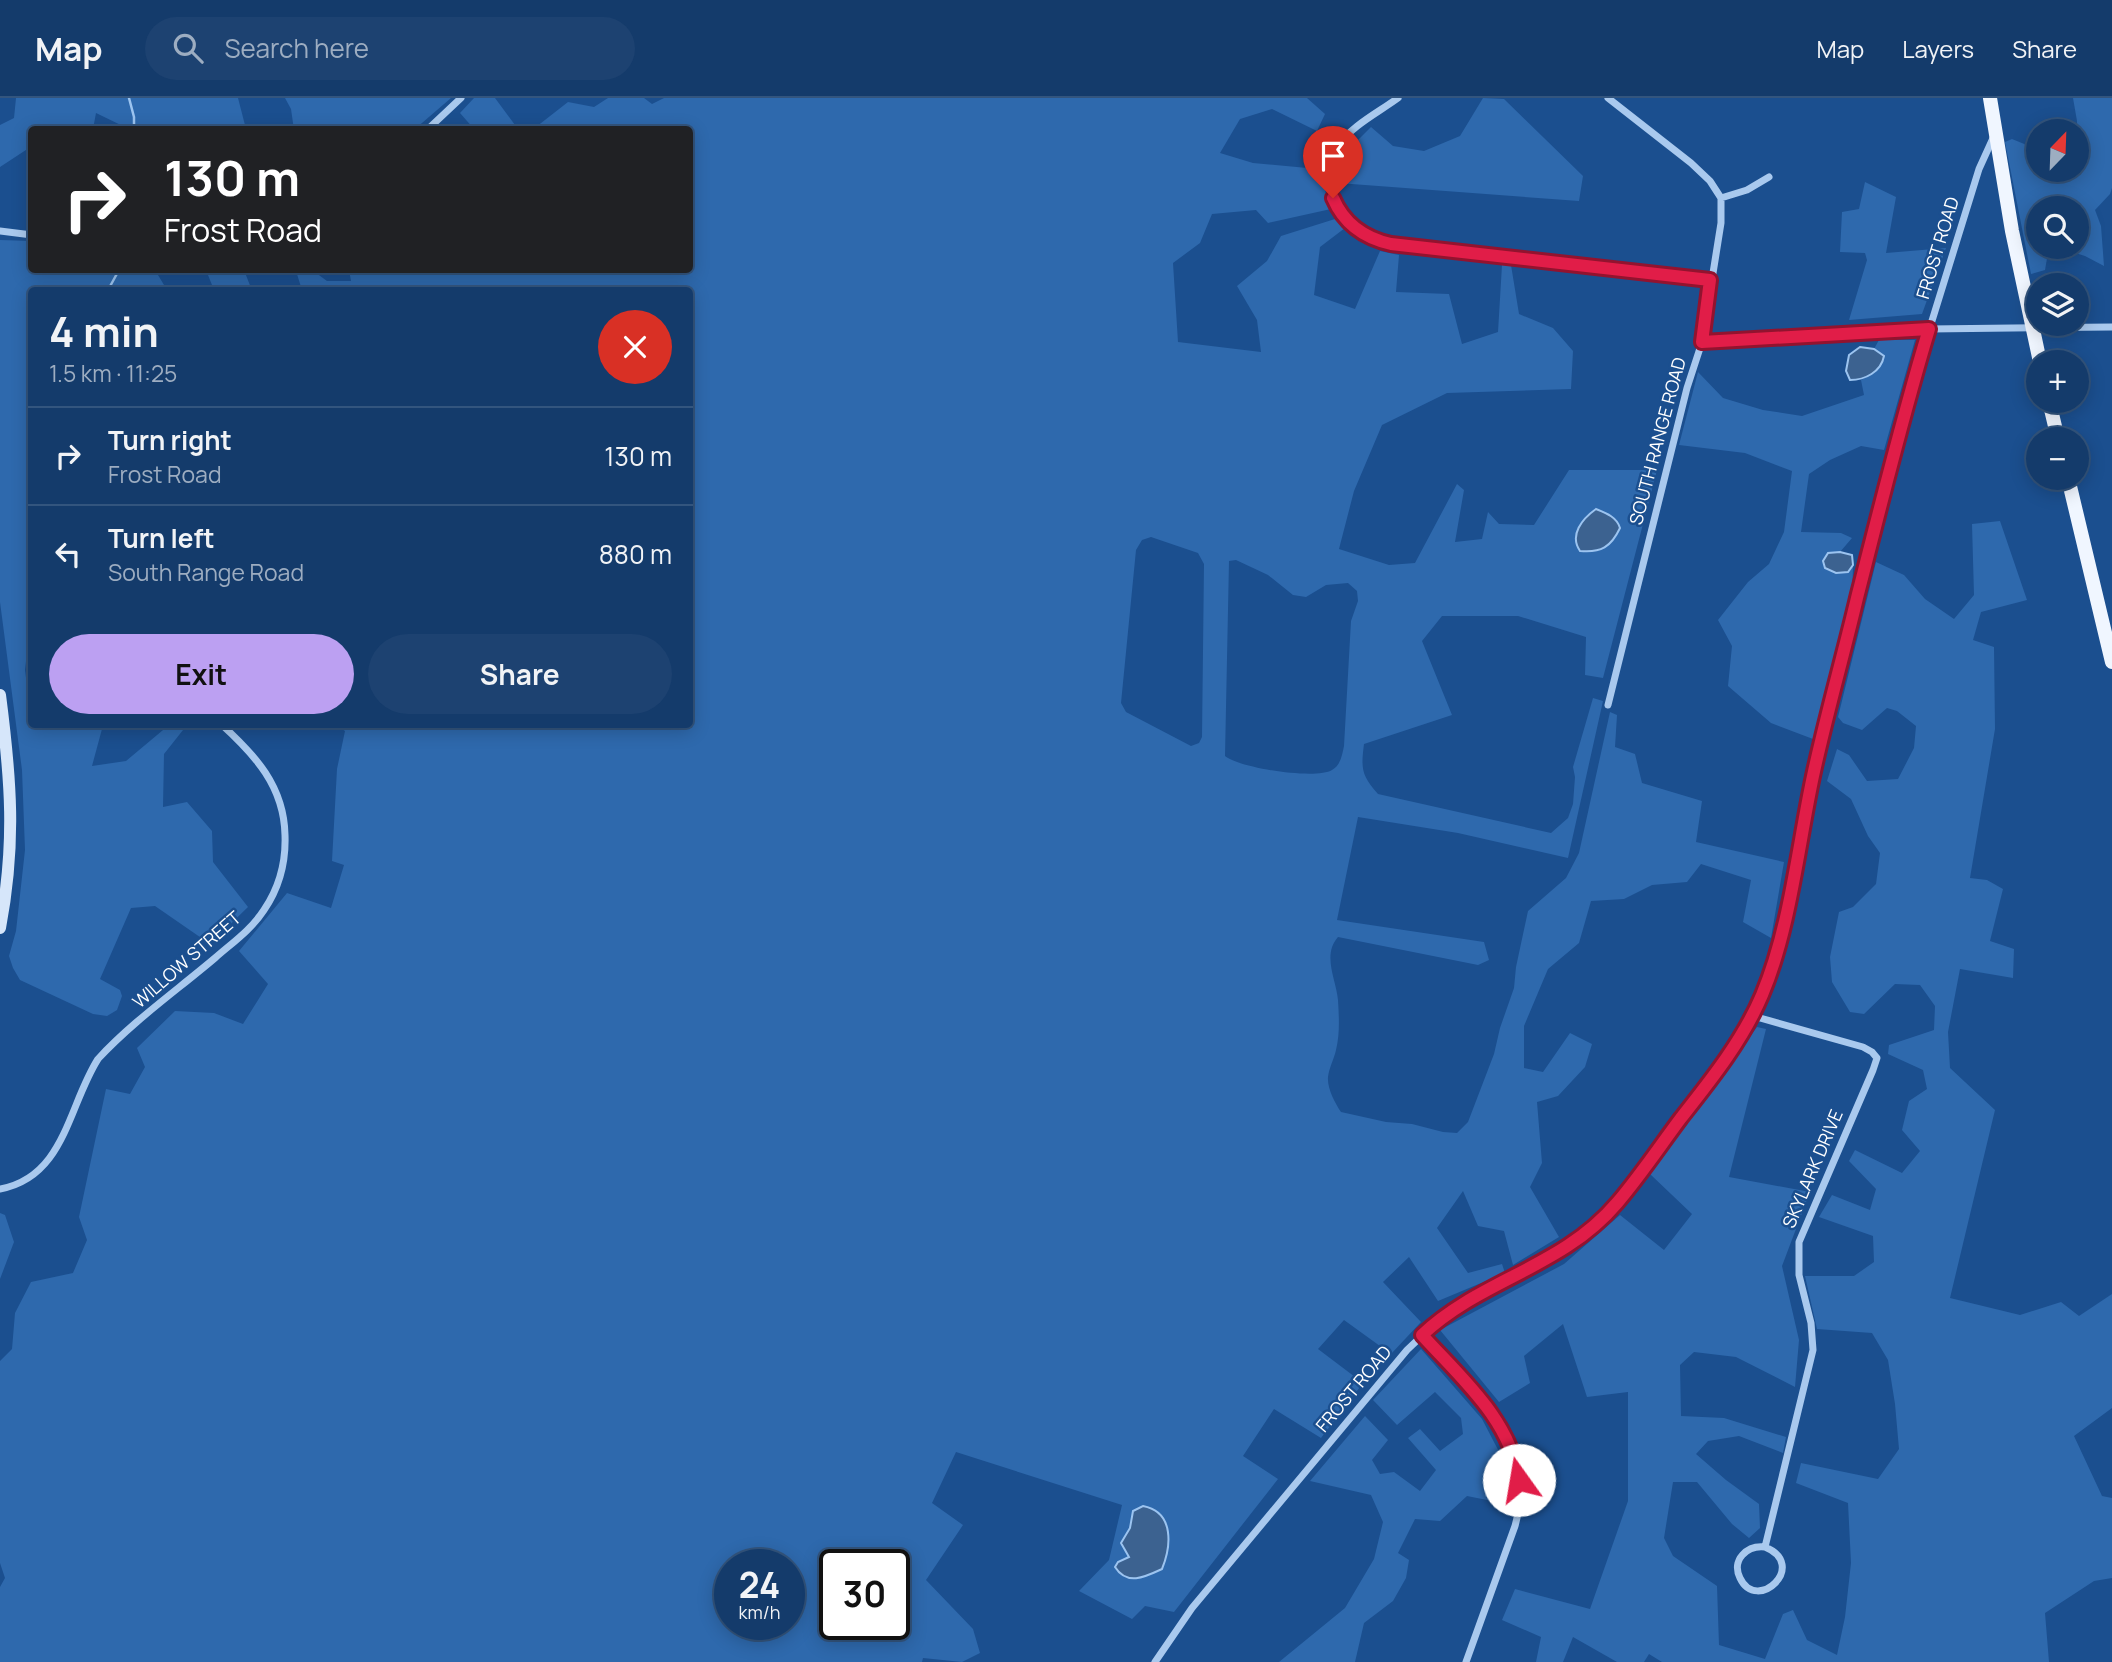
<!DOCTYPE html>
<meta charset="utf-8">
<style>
body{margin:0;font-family:Manrope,sans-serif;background:#1d4271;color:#f1f3f6;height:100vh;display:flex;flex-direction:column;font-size:26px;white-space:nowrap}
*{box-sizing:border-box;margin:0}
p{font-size:23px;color:#9dadc1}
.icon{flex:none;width:38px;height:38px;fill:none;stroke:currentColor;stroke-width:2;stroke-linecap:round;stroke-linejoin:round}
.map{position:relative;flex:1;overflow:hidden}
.drawer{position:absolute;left:28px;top:189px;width:665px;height:441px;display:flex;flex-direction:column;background:#143b6b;border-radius:7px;box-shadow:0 4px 18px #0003,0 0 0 2px #33557e}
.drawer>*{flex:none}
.top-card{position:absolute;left:28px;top:28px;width:665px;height:147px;border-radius:7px;box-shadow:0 4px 18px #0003,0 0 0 2px #33557e;background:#202124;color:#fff;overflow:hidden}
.needle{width:46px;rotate:23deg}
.controls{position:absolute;left:2026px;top:21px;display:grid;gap:14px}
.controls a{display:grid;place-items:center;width:63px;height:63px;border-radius:50%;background:#143b6b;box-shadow:0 4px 18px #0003,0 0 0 2px #33557e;font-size:35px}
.speed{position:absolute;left:714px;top:1451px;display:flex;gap:14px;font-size:35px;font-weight:700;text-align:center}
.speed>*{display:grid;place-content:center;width:91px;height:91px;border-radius:50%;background:#143b6b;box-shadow:0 4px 18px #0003,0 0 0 2px #33557e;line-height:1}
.speed small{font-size:18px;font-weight:400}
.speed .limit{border:4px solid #111;border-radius:10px;background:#fff;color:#111}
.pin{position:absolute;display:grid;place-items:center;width:60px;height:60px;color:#fff;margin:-72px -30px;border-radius:50% 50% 50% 0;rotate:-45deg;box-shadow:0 0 7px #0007}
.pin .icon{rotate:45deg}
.me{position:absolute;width:77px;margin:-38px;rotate:347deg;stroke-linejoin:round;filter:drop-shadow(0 0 5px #0008)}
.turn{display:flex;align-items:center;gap:24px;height:147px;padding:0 21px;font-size:32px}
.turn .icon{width:91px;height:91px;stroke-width:2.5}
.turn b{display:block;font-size:49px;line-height:60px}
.round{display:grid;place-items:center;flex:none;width:74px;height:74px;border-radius:37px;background:#1d4271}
.headline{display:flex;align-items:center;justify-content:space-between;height:119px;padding:0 21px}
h1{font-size:42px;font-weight:700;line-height:52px}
.action{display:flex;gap:14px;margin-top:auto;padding:14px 21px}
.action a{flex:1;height:80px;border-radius:42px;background:#bca0f2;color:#111;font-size:28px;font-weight:700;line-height:80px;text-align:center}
.action a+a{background:#1d4271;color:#f1f3f6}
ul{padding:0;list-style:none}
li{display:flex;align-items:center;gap:21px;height:98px;padding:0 21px;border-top:2px solid #33557e}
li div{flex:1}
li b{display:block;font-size:26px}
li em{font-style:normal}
header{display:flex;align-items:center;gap:42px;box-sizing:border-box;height:98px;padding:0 35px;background:#143b6b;border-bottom:2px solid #33557e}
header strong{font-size:33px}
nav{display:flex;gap:38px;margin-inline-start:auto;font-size:24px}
.search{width:490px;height:63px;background:#1d4271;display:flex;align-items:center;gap:18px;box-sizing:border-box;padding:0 24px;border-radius:38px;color:#9dadc1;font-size:26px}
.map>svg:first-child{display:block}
</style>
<header>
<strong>Map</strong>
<div class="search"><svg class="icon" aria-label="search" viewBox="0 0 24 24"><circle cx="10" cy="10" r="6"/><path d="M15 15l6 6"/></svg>Search here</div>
<nav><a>Map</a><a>Layers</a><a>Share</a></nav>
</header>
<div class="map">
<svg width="2112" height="1564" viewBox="0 0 2112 1564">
<rect width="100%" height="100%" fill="#1b4f8f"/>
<path fill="#2e69ad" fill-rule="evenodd" d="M16,0h222l8,31h-117l-33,-16 -3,16 -61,1 -1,21 -2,-3 -29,19v-42l14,-7z
M285,0h166l-36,31 -121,1 -3,-21z
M474,0h21l20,27 -1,4h-40l-14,-16z
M608,0h36l8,6 12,-6h643l18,16 -8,17 -45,-22 -32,10 -20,34 33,10 65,6 13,40 -63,14 -12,-13 -44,4 -12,29 -27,20 5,79 83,10 -4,-32 -20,-34 30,-25 14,-25 54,-17 10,9 -25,19 -6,48 41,14 25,-58 19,4 -3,37 53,2 13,50 36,-12 4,-67h9l8,49 34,14 20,23 -2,38 -124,4 -65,32 -28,66 -15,58 50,16 26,-2 42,-79 7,6 -9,52 27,-3 6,-27 11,12 35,1 35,-55h88l-54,208 -18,-3 1,-38 -68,-21h-76l-20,25 30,74 -88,29c-3,24 -3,31 14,50l173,39 17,-15 5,-14 2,-27 -2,-10 20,-69 10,3 -35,157 -110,-25 -100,-16 -21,103 147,22 5,18 -11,5 -140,-28c-16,18 -2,42 0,63 1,17 2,34 -2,50 -2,9 -7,18 -8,27 -1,11 7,26 13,35l45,10 26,2 31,8 14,1 11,-11 26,-68 6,-26 14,-40 2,-21 12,-56 38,-33 13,-25 31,-141 7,3 -2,32 20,7 7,29 60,18 -6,41 88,20 -13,76 -28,-16 8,-42 -50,-16 -14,18 -35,3 -28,14 -33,2 -12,42 -31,26 -24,57v42l19,4 27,-39 22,11 -7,23 -27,29 -21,6 5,61 -12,24 29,50 -46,28 -9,-34 -26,-5 -15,-35 -26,37 31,45 34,-9 3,9 -67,28 -29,-44 -26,25 38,40 -30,32 -47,-34 -26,29 45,34 -42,55 -47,-29 -31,47 35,23 -104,133 -29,-6 -13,13 -53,-28 30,-31 13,-55 -166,-53 -24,51 31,22 -37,55 47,49 7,24 -18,9 -39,-4 -1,4h-922v-75l5,-9 -5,-15v-202l12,-12 3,-36 16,-31 42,-9 14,-33 -8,-23 27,-128 24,5 15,-27 -8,-19 38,-37 39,2 29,11 25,-40 -29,-33 48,-58 44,15 13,-43 -12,-4 5,-92 8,-38 -9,-6 354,-1v-434h-388l-6,-19 -2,-1h18l15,11h24l-2,-11h341v-140h-152l-2,-3 32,-25 26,5zM1151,439l47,16 6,11 -2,173 -3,6 -8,3 -65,-34 -5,-9 15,-153 6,-10zM1236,462l32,15 25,20 13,2 20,-12 22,-2 9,8 1,10 -7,20 -7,125c-2,9 -3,19 -12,24 -16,10 -93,-2 -107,-14l4,-195zM1134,1413l28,57 -16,7 -24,-15 7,-3 -5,-19 6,-10zM730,1466h59v60h-59zM835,1466h59v60h-59z
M1483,0l21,1 79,77 -4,25 -241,-18 9,-32 24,-24 22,19 31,5 36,-15z
M2073,0h39v90l-2,6 -15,16 6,16 3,40 -19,-10 -29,-9h21v-39h-38v39h10l-4,23 -14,4 -26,-132 7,-3 27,11v20h38v-49z
M1865,84l31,15 -10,56 60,-5 -24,66 -73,6 18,-60 -2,-7 -25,-1 2,-40 17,-3z
M0,142l31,1 1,29h123l12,20h-135v318l-7,62 7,54 121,1 -4,5 -47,-1 -10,37 34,-5 43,-36h18l-23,29 -1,53 24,-5 25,29 1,31 35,45 -38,37 -55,-38 -24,2 -31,71 20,11 2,6 -5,14 -10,6 -14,-2 -73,-34 -7,-12 -4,-12 7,-25 9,-81 -3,-80 -22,-168z
M206,172h38l7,18 9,2h-46z
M1879,242h36l-31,110 -23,-4 -31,14 -21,14 -8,58 40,1 11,5 -12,14 -12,1 20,19 5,-7 -1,40 -27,101 -12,33 -42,-16 -43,-37 4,-40 -14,-26 30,-38 21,-18 15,-32 8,-61 -47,-18 -66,-8 19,-73 25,26 40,12 39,6 62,-21 -3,-15 16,-10 6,-14 -9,-7z
M2000,423l27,79 -46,12 -8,28 21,7 1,82 -25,149 17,2 16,9 -13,52 24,8 -1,29 -53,-9 -12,63 2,36 45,42 -45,188 70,17 41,-13 18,14 33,-22v114l-38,28 28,60 10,2v80l-18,3 -49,32 4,49h-387l-13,-8 -5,8h-27l-44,-25 -10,25h-27l5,-25 -39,-17 13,-31 75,20 38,-108v-109l-41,5 -24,-73 -39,32 6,27 -31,19 -59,-72 124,-66 56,-49 44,35 28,-36 -42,-40 107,-147 9,2 -37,148 81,15 -28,74 17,74 -4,47 -59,-30 -42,-5 -14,13 1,51 43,2 62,19 -3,16 -44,-17 -31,5 -12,13 30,26 33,24 1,24 -11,10 -17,-14 -35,-42h-24l-9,56 9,18 44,30 2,59 46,14 18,-45 10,-4 14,30 30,15 8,-38 6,-54 -3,-60 -52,-20 5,-20 77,16 21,-30 -4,-45 -7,-44 -16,-27 -55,-4 -12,-53h49l20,-14 -1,-26 -54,-19 13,-22 38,15 6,-21 -27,-28 6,-11 47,23 18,-22 -18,-21 7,-29 18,-12 -4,-19 -35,-16 1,-9 45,-15 1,-24 -15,-21 -25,-1 -31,30 -14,-2 -18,-30 -2,-25 9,-45 14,-5 23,-23 4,-31 -12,-17 -17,-37 -24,-18 10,-32 12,6 18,26 31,-2 16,-31 2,-22 -19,-15 -10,-3 -25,22 -19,-7 -5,-6 38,-155 28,13 21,24 29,20 20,-24 -2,-71z
M0,1115l5,2 9,27 -14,37z
M1421,1251l61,70 25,48v37l-40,-8 -27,25 -25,-2 -17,34 11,7 -3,18 -13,23 -29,22 -9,39h-76l66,-54 29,-49 9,-37 -12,-27 -61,-14 55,-65 23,24 -16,20 8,14 14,-2 26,19 16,-21 -28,-32 12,-9 20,22 23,-17 -2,-16 -26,-26 -38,33 -24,-25z"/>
<path fill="#3c6290" stroke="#9cc4f0" stroke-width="2" d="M1860,249l14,2 10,7c-3,16 -19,24 -34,24l-4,-9 3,-16z
M1596,411c10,4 21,8 24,19 -9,19 -19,25 -40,23 -11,-16 2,-32 16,-42z
M1840,454l12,3 1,10 -5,7 -12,1 -11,-5 -2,-7 5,-8z
M1143,1408c32,6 28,41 19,63 -17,8 -35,17 -47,-2l3,-5 11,-5 -8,-14 9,-15 3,-17z"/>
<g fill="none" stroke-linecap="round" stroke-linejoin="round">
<path stroke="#9cc4f0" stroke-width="2.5" d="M129,0l5,19v13
M108,192l11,-20"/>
<path stroke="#a9c9ee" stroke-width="7" d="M1398,0c-19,14 -47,28 -60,48 -22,32 -2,76 31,92 12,5 25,6 38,8l304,34
M1608,0l83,65 19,18 11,17v25l-19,119
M427,32l34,-32
M1721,100l26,-8 22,-13
M0,133l32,4
M1608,607l79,-317 15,-46 227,-13 183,-2
M1753,918l110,31 9,5 5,6 -4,12 -74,172v33l12,48 2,27 -48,197c-18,-2 -34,13 -25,31 17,36 69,-13 25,-31
M0,1091c65,-12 68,-83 98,-130 34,-37 78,-68 117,-101 17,-15 36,-28 49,-48 15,-22 22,-48 21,-75 -1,-49 -30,-80 -64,-111
M1422,1237c49,53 116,111 93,191l-49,136
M1155,1564l37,-54 215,-258 19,-18 36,-28 85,-44 34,-21 14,-13 22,-23 71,-93 40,-54 25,-40 17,-41 16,-64 28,-137 91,-366 74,-239 15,-33"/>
<path stroke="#d6e6fa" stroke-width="12" d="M0,597c11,85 16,148 0,233"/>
<path stroke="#f0f6ff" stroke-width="14" d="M1990,0l22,133 28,131
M2049,303l9,38
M2068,380l44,184"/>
</g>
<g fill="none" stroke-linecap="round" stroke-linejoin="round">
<defs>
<path id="route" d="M1333,100c11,26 31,40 58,46l319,36 -8,62 227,-13c-27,89 -49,179 -72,269 -14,59 -31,118 -44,178 -15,70 -23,153 -51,219 -19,45 -51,85 -81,123 -21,28 -41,58 -64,85 -55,65 -136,76 -195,132 39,43 89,85 97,145"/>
</defs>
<use href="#route" stroke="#92132f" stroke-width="18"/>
<use href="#route" stroke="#e11d48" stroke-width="12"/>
</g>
<g text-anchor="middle" stroke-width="5" stroke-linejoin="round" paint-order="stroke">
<g font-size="18" fill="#fff" stroke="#1b4f8f">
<text transform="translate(1938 150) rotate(-73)" y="6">FROST ROAD</text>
<text transform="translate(1658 343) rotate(-75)" y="6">SOUTH RANGE ROAD</text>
<text transform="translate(187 862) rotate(-41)" y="6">WILLOW STREET</text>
<text transform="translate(1813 1071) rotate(-67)" y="6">SKYLARK DRIVE</text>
<text transform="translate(1354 1291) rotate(-50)" y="6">FROST ROAD</text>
</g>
</g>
</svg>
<div class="controls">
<a><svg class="needle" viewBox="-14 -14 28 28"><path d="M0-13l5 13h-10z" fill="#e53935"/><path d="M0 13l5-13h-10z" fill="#9dadc1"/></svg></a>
<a><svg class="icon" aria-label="search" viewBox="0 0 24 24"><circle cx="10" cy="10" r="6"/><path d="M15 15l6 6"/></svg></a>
<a><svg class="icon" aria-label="layers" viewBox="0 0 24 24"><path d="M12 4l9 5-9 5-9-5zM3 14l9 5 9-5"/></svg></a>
<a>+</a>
<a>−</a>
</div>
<div class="speed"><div>24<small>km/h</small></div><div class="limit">30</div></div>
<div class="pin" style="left:1333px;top:100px;background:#d93025"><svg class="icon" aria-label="arrive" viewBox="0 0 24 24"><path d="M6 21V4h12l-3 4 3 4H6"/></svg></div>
<svg class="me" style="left:1519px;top:1382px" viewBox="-20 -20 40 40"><circle r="19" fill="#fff"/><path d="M0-13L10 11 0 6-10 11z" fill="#e11d48"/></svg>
<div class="top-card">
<div class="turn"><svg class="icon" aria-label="right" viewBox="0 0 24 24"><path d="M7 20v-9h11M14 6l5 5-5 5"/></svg><div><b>130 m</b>Frost Road</div></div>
</div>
<section class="drawer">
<div class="headline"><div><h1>4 min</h1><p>1.5 km · 11:25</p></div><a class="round" style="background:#d93025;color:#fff"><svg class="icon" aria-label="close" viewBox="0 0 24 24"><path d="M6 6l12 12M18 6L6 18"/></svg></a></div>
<ul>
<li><svg class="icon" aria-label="right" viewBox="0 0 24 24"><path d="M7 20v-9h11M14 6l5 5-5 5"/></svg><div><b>Turn right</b><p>Frost Road</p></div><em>130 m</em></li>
<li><svg class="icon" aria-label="left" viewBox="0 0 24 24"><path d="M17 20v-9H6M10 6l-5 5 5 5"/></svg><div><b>Turn left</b><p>South Range Road</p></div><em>880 m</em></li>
</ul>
<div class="action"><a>Exit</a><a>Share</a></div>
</section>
</div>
